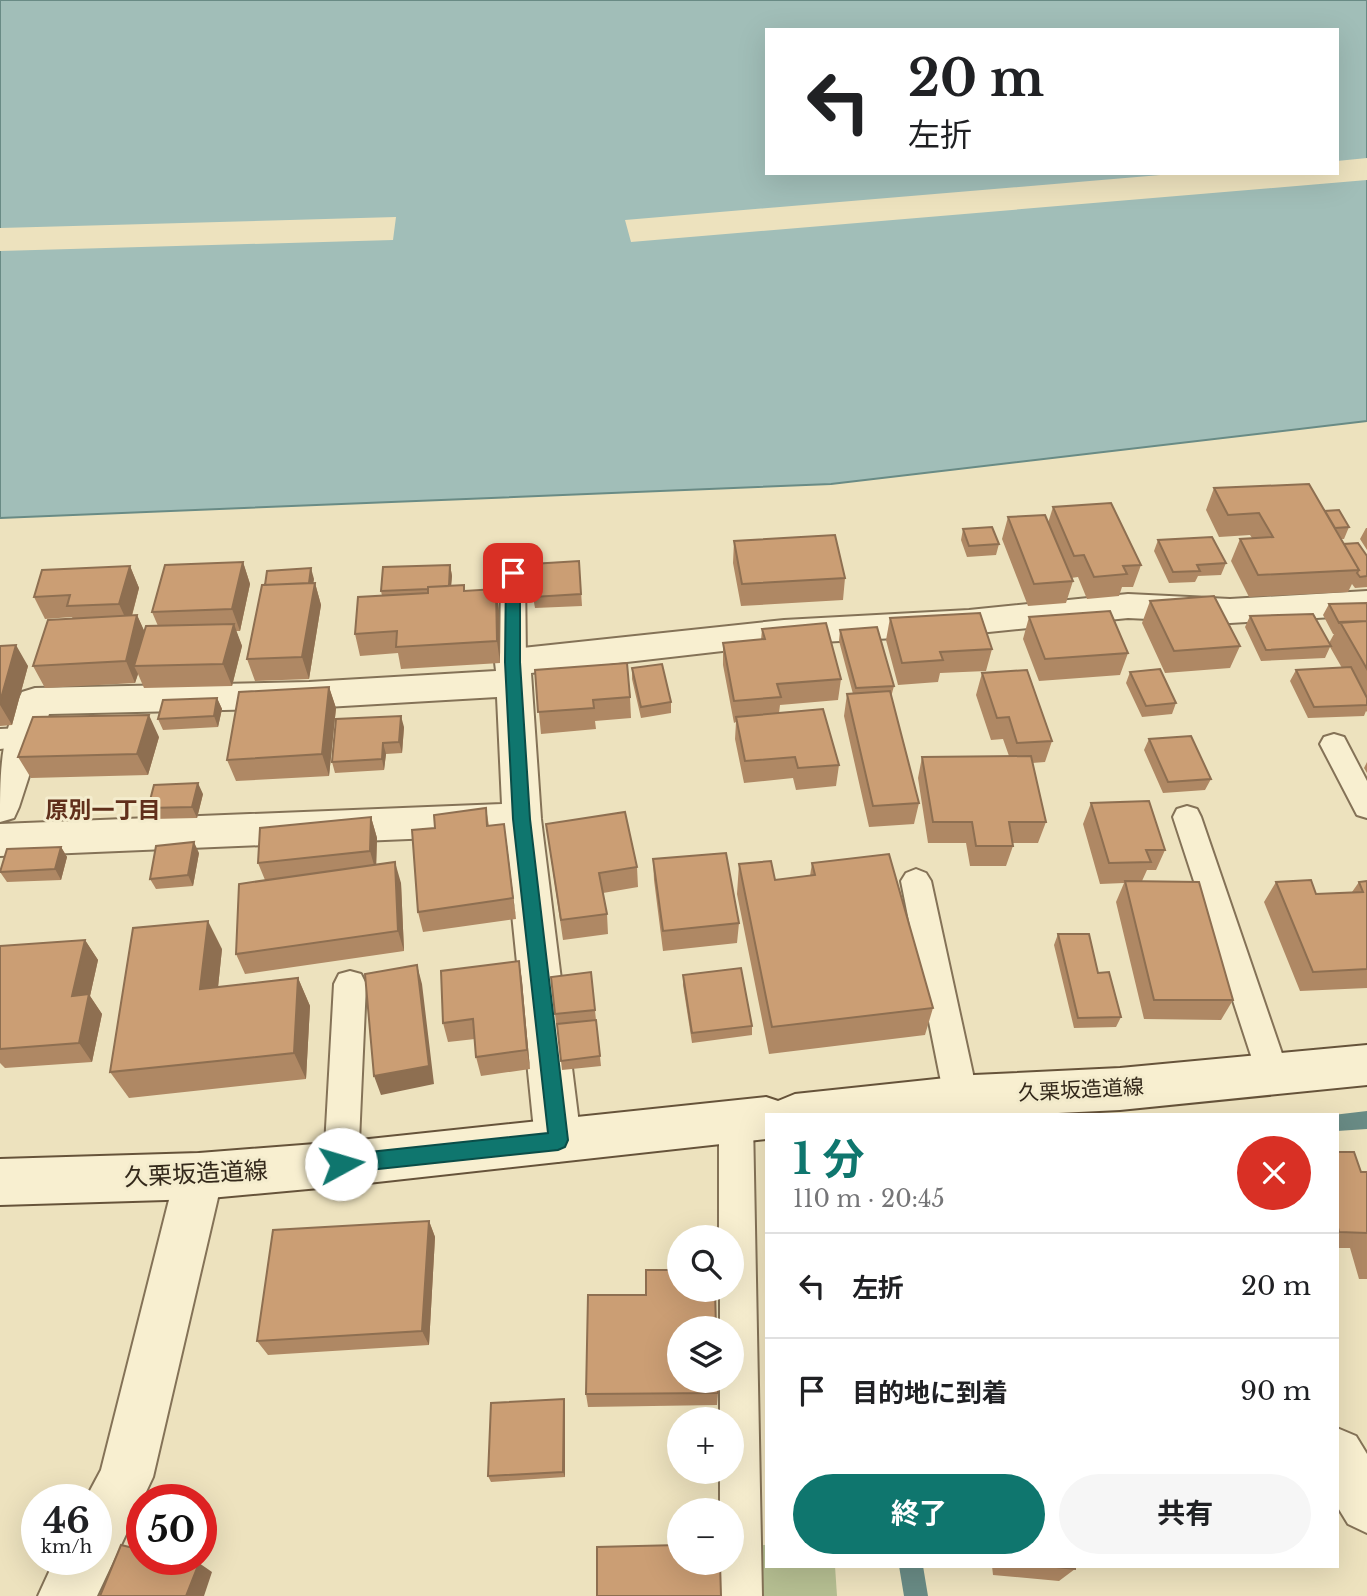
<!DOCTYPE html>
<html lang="ja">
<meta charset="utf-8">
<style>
body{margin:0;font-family:"Libre Baskerville","Noto Sans JP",serif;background:#f6f6f6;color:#202124;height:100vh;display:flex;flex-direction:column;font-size:26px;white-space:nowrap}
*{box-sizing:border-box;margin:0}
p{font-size:23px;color:#757577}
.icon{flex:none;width:38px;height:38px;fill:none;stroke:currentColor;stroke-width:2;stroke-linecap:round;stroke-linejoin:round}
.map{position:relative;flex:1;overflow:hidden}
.details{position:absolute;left:765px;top:1113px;width:574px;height:455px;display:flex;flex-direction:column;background:#fff;border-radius:0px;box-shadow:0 7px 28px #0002}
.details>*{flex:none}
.top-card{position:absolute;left:765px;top:28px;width:574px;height:147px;border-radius:0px;box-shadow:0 7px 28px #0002;background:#fff;color:#202124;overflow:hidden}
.fabs{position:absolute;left:667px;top:1225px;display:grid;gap:14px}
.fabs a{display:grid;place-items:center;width:77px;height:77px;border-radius:50%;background:#fff;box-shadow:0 7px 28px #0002;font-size:35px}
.speed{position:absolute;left:21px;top:1484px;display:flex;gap:14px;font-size:35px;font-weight:700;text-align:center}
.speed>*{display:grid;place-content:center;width:91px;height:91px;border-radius:50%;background:#fff;box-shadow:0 7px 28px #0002;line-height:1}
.speed small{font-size:18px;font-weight:400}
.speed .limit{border:10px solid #d22;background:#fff;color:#111}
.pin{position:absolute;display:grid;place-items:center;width:60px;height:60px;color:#fff;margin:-30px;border-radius:14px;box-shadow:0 4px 10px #0006}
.me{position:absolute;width:77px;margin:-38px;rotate:84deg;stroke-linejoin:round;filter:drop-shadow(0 0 5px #0008)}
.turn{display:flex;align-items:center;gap:24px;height:147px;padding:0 28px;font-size:32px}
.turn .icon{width:91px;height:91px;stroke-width:2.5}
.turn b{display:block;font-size:49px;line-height:60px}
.round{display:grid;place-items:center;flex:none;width:74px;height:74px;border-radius:37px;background:#f6f6f6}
.headline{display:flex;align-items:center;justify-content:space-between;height:119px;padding:0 28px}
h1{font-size:42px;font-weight:700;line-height:52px;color:#0f766e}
.cta{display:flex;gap:14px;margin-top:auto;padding:14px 28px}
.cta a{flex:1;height:80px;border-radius:42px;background:#0f766e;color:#fff;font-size:28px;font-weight:700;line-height:80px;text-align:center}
.cta a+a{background:#f6f6f6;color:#202124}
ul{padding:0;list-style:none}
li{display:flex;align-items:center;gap:21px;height:105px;padding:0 28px;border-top:2px solid #e0e0e0}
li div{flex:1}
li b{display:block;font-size:26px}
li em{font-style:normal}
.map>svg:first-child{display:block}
</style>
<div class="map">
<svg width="1367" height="1596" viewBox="0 0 1367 1596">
<rect width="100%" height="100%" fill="#ede2be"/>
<path fill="#b6bf92" d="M760,1545h6v21h69l2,30h-76z"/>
<path fill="#a1beb8" stroke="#698b85" stroke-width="2" fill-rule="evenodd" d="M0,0h1367v421l-536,63 -831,34zM766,30h571v143h-571z"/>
<path fill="#ede2be" d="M1367,158v22l-736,62 -6,-22 559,-47h153v-12z
M396,217l-3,23 -393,11v-23z"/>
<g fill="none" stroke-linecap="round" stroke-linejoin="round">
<path fill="#698b85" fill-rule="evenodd" d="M1367,1111v18l-30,2v-16h-4z
M899,1566h24l5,30h-24z"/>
<defs>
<path id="service" d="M513,566l9,2 3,6 1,88 -4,6 -9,3 -9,-3 -4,-6 1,-88 3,-6z
M23,728l10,3 3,7 -3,7 -33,4v-20z
M1334,734l10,3 23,44v37l-10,-3 -37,-71 4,-7z
M1187,806l10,3 4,8 88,257 -4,10 -12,5 -12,-5 -4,-10 -84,-257 4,-8z
M916,869l10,4 5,8 47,216 -5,11 -12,4 -12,-4 -5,-11 -43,-216 5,-8z
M350,971l11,3 5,10 -8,180 -5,11 -12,5 -12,-5 -5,-11 10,-180 5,-10z
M736,1105l12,5 5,11 9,475h-42v-33h12v-53h-12v-38h12v-53h-12v-38h12v-53h-12v-38h12v-53h-13v-116l5,-11z"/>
<path id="minor" d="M1367,591v24l-137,8 -102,-5 -159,16 -185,10 -253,29 10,146 40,321 -7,15 -16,7 -16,-7 -7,-15 -31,-305 -504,21v-32l502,-20 -5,-107 -188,11 -260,6 -30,93 -5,11 -14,4c0,-49 0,-86 22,-130l13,-4 274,-6 187,-11 -1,-9 6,-9 12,-4 271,-29 185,-10 159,-16 102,5z
M199,1153l17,7 7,16 -70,301 -56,119h-59l17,-37h41v-59h-11l16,-30 74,-294 7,-16z"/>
<path id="tertiary" d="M1337,1428l19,8 11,18v79l-19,-9 -11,-18z"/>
<path id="secondary" d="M1367,1045v40l-247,25 -103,5h-251v24l-425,47 -142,13 -199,6v-46l199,-6 142,-11 425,-45 12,4 17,-7 179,-19 146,-7z"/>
</defs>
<use href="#service" stroke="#847257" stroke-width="4"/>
<use href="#minor" stroke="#847257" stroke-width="4"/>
<use href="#tertiary" stroke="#847257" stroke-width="4"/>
<use href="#secondary" stroke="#66533a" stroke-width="4"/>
<use href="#service" fill="#f8efd0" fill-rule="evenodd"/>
<use href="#minor" fill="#f8efd0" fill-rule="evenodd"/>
<use href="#tertiary" fill="#f8efd0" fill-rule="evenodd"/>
<use href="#secondary" fill="#f8efd0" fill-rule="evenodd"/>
</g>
<path fill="#af8864" d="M1214,488l111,23 24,16 -5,12h-3l3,5 23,12v31l-12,1 -3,-4 -4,8 -99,5 -18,-36 9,-22 12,-1 -2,-3 -31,2 -13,-27z
M1053,507l88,58 -8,22h-11l-3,9 -32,3 -9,-22 -7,1 2,3 -7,22 -38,3 -26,-67 6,-22 40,6z
M1366,528h1v22l-7,-11z
M963,529l36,15 -3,11 -29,2 -6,-17z
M1158,540l68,23 -5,12 -23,1 -3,6 -26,1 -15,-32z
M734,541l111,37 -2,22 -102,6 -8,-43z
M579,561l3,45 -47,2 -2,-11z
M243,562l7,22 -10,47h-4l6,15 -10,40 -88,2 -6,-14 -3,9 -90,5 -12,-22 40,-47 -1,-2 -27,2 -11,-22 96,-31 9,22 -7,28 5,-1 7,16 14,-5 -6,-14z
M450,565l2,11 -1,9 15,6 30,-2 3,22 1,52 -99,6 -3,-16 -38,3 -5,-22 27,-38 -1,-5z
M314,579l-1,4h2l6,22 -12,74 -54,2 -8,-22z
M1150,601l90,45 -10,22 -65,5 -23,-50z
M1367,603v109l-1,-1 -2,5 -56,2 -18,-37 6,-11 46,-2 -12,-21 -5,11 -64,3 -16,-34 5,-11 79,27 5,-9h-1l-10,-19 6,-11z
M1029,617l99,36 -8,22 -81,6 -16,-42z
M890,618l102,31 -6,22 -46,2 -2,9 -40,3 -12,-45z
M762,629l79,50 -3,21 -58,5 -1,8 60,52 -3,21 -40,4 -3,-12 -49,5 -9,-44 1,-17 -2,1 -11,-58v-22l38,-3z
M840,630l54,56 -3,11 28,106 -5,21 -45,3 -25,-111 3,-22h6l-14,-53z
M0,646l28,20 -16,59 -12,1z
M632,668l39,34v11l-30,5 -9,-39z
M535,670l95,27 1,21 -36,3 1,8 -55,5z
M1130,672l46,31 -4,11 -30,3 -16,-34z
M982,673l70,68 -7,21 -13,1 14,59 -8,21h-25v3l-7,20h-36l-4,-23h-38l-10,-65 4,-21 87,-1 -6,-17 -12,1 -15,-45z
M329,687l7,21 -7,68 -93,5 -9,-21z
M217,698l5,11 -4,18 -55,3 -5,-11z
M404,727l-2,26 -16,1 -2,16 -49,3 -3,-11z
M159,737l-11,38 -117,3 -13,-21z
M1149,739l62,40 -6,11 -42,3 -19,-43z
M1367,762v11l-3,-5z
M203,794l-6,24 -44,1 -5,-11z
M1091,803l74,47 -9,20h-9l-5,11 91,119 -12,20 -77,-1 -28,-117 8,-19 -24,1 -17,-60z
M486,808l3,18 18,19 9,74 -93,13 -5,-20 17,-84z
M371,817l6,21 -1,27 25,18 3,68 -159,23 -9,-20 29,-74 -7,-17z
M549,845l88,22 1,20 -35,6 4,21 1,20 -45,6z
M61,847l6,10 -6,23 -54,2 -7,-10z
M199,853l-6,33 -37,3 -6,-10z
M653,859l86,64 -2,20 -74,8 -9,-71z
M812,863l121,145 -8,27 -156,19 -32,-160 2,-30 36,16 35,-4z
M1367,881v107l-67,3 -36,-89 12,-20 40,12 36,-2 7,-10z
M1058,934l40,39 23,44 -5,10 -42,1 -20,-83z
M85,940l13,20 -8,36 12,18 -10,48 -87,6 -5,-5v-117z
M222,949l-4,38 80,-9 12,28 -4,73 -177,19 -19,-26z
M519,961l3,20 8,88 -49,7 -5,-19 -1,-18 -27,3 -5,-19z
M591,972l5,48 -40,4 -1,-10z
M683,975l69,51v9l-60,8 -9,-58z
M596,1020l5,46 -39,4 -1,-9z
M1337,1152l24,20h6v107h-8l-9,-31h-13z
M429,1221l6,16 -6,108 -161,10 -11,-14z
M718,1393l-1,12 -129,2 -2,-13z
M564,1399l1,6v72l-74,5 -3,-6z
M992,1566h83v3l-16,12 -66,-6z"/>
<path fill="#8e6f51" d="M243,562l7,22 -10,47 -8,-22z
M450,565l2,11 -2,23 -2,-11z
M130,566l9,22 -10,38 -10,-22z
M311,568l3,11 -3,18 -3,-11z
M315,583l6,22 -12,74 -7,-22z
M496,589l3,22 1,52 -3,-22z
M137,615l10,22 -13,29 4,8 -3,9 -9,-22z
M234,624l8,22 -10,40 -9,-22z
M16,645l12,21 -16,59 -12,-20v-3z
M329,687l7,21 -7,68 -7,-22z
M217,698l5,11 -4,18 -4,-11z
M149,715l10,22 -11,38 -11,-21z
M401,716l3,11 -2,26 -3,-11z
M383,743l3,11 -2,16 -2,-11z
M198,783l5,11 -6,24 -5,-11z
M371,817l6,21 -1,34 -6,-21z
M504,824l3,21 9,74 -3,-21z
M194,842l5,11 -6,33 -5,-11z
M61,847l6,10 -6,23 -6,-11z
M395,862l6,21 3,68 -6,-20z
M208,921l14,28 -7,67 -15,-27z
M85,940l13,20 -8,36 12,18 -10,48 -13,-19 -7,-47z
M519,961l3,20 8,88 -3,-19z
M417,965l5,19 12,100 -53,11 -7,-19z
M298,978l12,28 -4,73 -12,-26z
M429,1221l6,16 -6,108 -7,-14z
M564,1399l1,6v72l-2,-5z
M199,1563l13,9 -8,24h-18z"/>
<path fill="#cb9e74" stroke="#8e6f51" stroke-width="2" d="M1309,484l50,86 -101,5 -18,-36 33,-2 -14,-24 -31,2 -14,-27z
M1111,503l30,62 -18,1 4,8 -33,3 -10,-22 -10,1 -21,-49z
M1339,510l10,17 -14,1 -10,-17z
M1045,515l28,66 -39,3 -26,-67z
M992,527l7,17 -30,2 -6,-17z
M835,535l10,43 -103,6 -8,-43z
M1212,537l14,26 -29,2 3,6 -27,1 -15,-32z
M1358,543l9,13v20l-7,1 -3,-4 2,-3 -15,-26z
M579,561l2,33 -48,3 -1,-33z
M243,562l-11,47 -80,3 13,-47z
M450,565l-1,21 -21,1v2l-47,2 2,-24z
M130,566l-11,38 -52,2 3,-11 -36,2 8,-27z
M311,568l-2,15 -44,2 2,-14z
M315,583l-13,74 -55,2 15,-74z
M464,585v6l32,-2 1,52 -101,6 1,-16 -42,3 3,-37 70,-4v-6z
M1214,596l26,50 -66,5 -24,-50z
M1367,603v18l-28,2 -10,-19z
M1110,611l18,42 -83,6 -16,-42z
M980,613l12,36 -52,3 3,8 -41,3 -12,-45z
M1313,614l18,32 -65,4 -16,-34z
M137,615l-11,46 -93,5 15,-46z
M1367,621v48l-27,-47z
M826,623l15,56 -64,5 4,13 -47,4 -11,-58 42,-4 -3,-10z
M234,624l-11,40 -89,2 12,-40z
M877,627l17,59 -38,2 -16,-58z
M16,645l-16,57v-56z
M627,663l3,34 -37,3 1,8 -56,4 -3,-42z
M662,664l9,38 -30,5 -9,-39z
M1351,667l16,31v7l-53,2 -18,-37z
M1160,669l16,34 -30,3 -16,-34z
M1027,670l25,71 -35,2 -8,-26 -12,1 -15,-45z
M329,687l-7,67 -95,6 12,-68z
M890,691l29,112 -46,3 -26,-112z
M217,698l-3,18 -56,3 5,-19z
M823,709l16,56 -41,3 -3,-11 -50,4 -9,-44z
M149,715l-12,39 -119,3 15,-40z
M401,716l-2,26 -16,1 -1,16 -50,3 4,-43z
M1191,736l20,43 -43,3 -19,-43z
M1031,756l15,66h-37l4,24h-37l-4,-24h-39l-11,-65z
M198,783l-6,24 -44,1 6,-23z
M1149,801l16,49h-19l5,12 -42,1 -18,-60z
M486,808l1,18 17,-2 9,74 -95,14 -6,-82 23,-2 -1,-13z
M625,812l12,55 -38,6 8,41 -46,6 -15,-96z
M371,817l-1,34 -112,12 2,-35z
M194,842l-6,33 -38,4 6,-33z
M61,847l-6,22 -55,3 7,-23z
M726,853l13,70 -76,8 -10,-72z
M889,854l44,154 -161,19 -33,-163 32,-3 4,19 40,-5 -3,-12z
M395,862l3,69 -162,23 3,-70z
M1311,880l5,14 47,-2 -4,-10 8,-1v88l-54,3 -37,-90z
M1125,881l74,1 34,118h-79z
M208,921l-8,68 98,-11 -4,75 -184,19 23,-144z
M1058,934h31l9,39 11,-1 12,45 -43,1z
M85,940l-13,56 17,-2 -10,49 -79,6v-103z
M519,961l8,89 -51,7 -3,-38 -30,4 -2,-52z
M417,965l12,101 -55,10 -9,-102z
M741,968l11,58 -60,7 -9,-58z
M591,972l4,38 -40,4 -4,-37z
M596,1020l4,36 -39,5 -4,-37z
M1337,1152h17l7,20h6v61l-28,-1 -2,-8z
M429,1221l-7,110 -165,10 16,-111z
M646,1270h33v20h36l1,38h-37v53h39v12l-132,1 2,-99h58z
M564,1399l-1,73 -75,4 3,-73z
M121,1545l21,5v9h40l17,4 -13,33h-86z
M679,1545v18h41l1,33h-124v-49z
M1046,1566h29v3z"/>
<path fill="#0f766e" stroke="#0a4d48" stroke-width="2" d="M513,569l7,4v89l10,157 38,321 -3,7 -7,3 -217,23 -6,-3 -3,-6 3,-7 6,-2 207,-22 -35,-314 -8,-157 1,-89z"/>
<g text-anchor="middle" stroke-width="6" stroke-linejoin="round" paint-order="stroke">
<g font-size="21" fill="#34291b" stroke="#f4eccd">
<text transform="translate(1081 1090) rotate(-3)" y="7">久栗坂造道線</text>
</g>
<g font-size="23" font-weight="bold" fill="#602f1b" stroke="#f4eccd">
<text x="103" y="818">原別一丁目</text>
</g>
<g font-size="24" fill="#34291b" stroke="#f4eccd">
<text transform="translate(196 1174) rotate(-3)" y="8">久栗坂造道線</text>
</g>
</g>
</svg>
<div class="fabs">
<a><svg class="icon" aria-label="search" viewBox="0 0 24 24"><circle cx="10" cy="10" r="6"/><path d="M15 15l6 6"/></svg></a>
<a><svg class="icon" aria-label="layers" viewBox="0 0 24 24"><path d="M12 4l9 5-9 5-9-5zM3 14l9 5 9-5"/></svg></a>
<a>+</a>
<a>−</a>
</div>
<div class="speed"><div>46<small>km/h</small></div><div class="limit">50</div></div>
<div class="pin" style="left:513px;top:573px;background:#d93025"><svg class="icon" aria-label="arrive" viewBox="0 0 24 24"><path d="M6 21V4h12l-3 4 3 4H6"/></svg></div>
<svg class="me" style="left:341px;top:1164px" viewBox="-20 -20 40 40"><circle r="19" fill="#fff"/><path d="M0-13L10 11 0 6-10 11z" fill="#0f766e"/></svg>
<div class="top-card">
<div class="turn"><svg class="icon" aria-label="left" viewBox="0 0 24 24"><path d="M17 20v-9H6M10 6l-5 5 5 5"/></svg><div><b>20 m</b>左折</div></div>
</div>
<section class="details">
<div class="headline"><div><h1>1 分</h1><p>110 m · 20:45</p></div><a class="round" style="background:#d93025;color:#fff"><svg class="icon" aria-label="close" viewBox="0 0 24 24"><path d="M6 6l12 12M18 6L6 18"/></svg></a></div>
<ul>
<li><svg class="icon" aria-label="left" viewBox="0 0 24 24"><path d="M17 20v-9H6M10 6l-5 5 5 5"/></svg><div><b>左折</b></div><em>20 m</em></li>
<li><svg class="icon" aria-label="arrive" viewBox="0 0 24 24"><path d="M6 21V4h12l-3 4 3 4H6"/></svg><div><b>目的地に到着</b></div><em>90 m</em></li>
</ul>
<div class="cta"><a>終了</a><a>共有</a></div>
</section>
</div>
